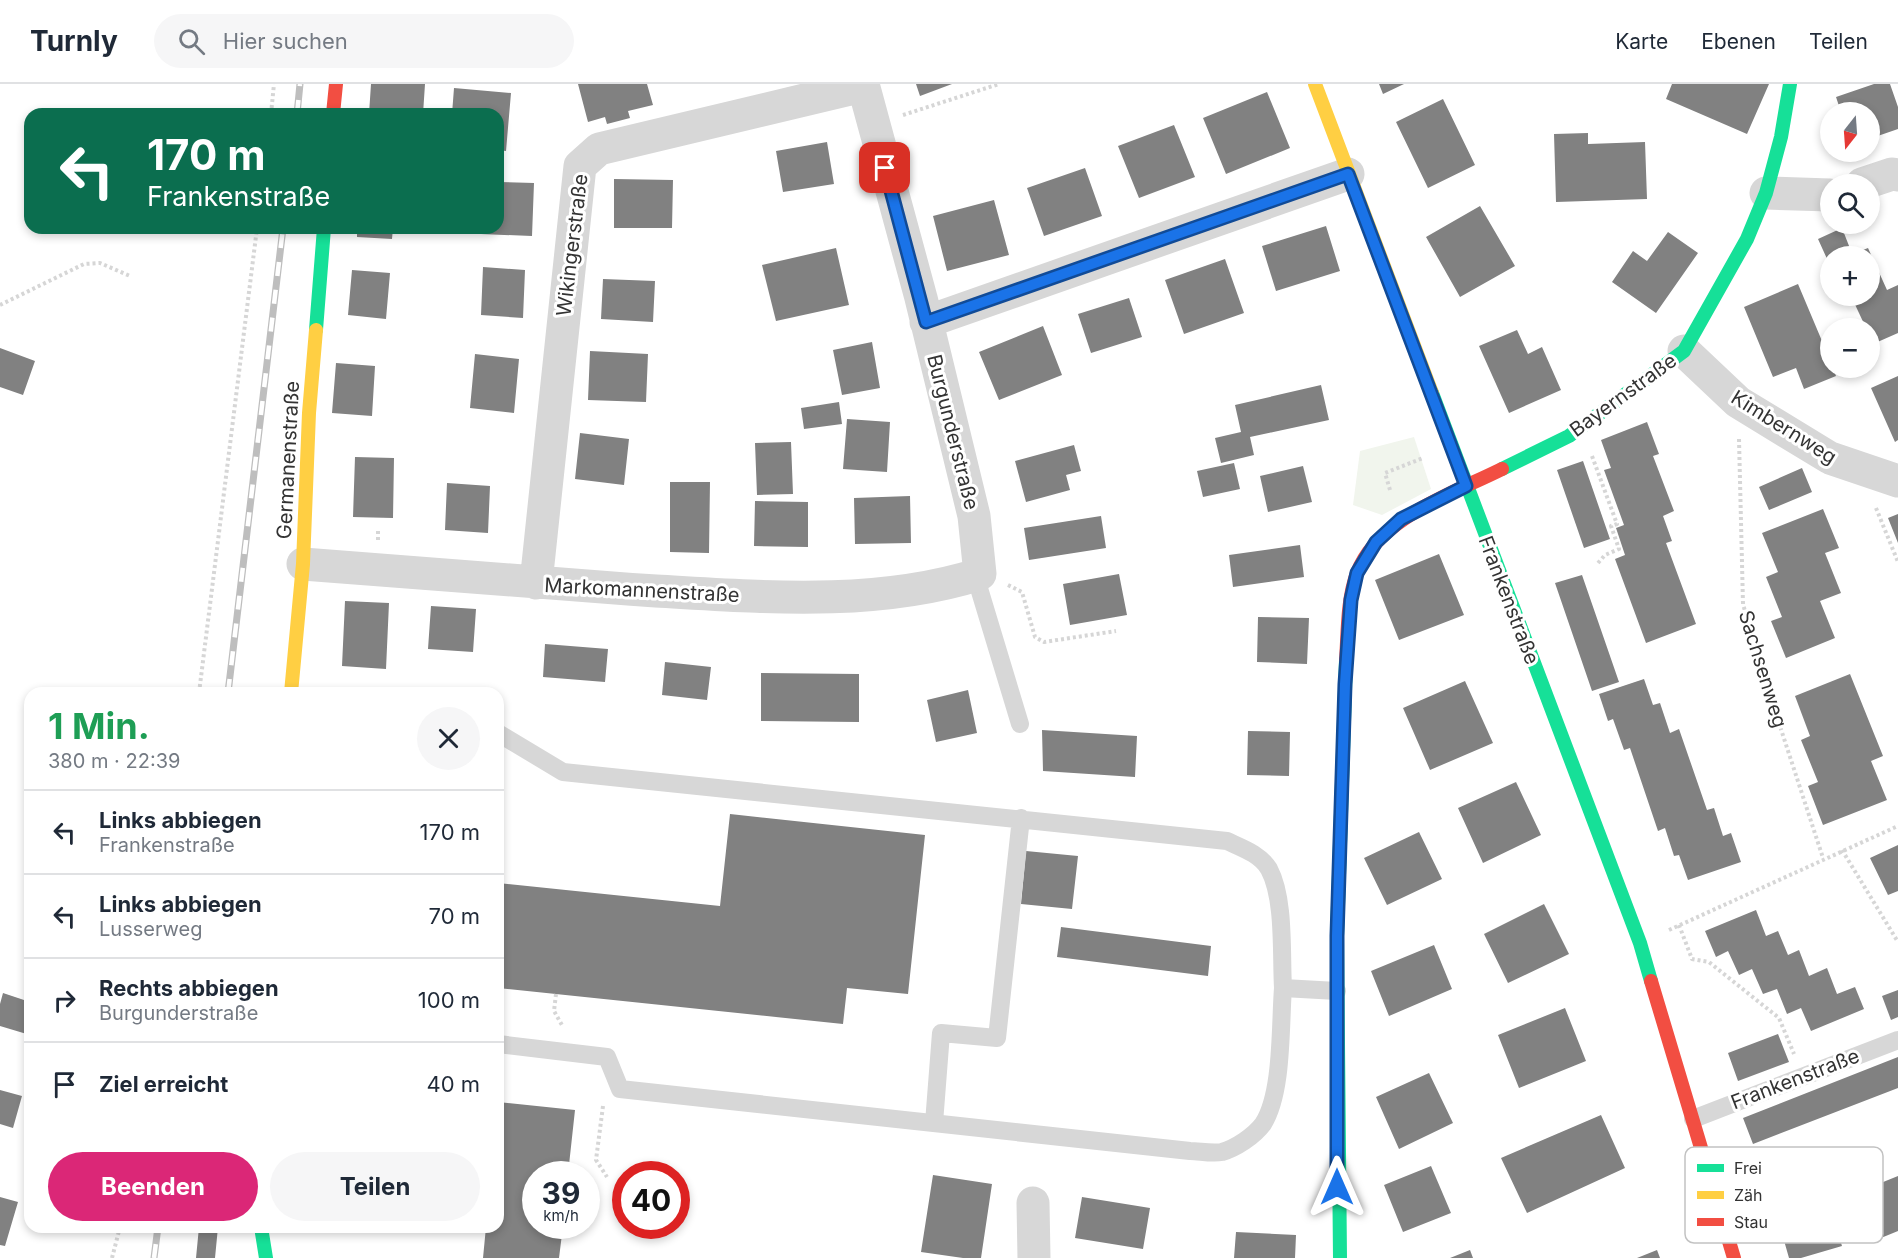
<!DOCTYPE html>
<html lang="de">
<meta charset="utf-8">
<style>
body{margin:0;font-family:Inter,sans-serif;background:#f6f6f7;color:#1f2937;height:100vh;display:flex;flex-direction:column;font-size:22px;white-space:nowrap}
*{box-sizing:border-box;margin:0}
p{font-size:20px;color:#747a83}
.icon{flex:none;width:33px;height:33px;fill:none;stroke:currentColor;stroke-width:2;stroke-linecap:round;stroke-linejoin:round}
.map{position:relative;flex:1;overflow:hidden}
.side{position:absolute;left:24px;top:603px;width:480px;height:546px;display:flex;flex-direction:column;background:#fff;border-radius:18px;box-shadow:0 3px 9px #0003}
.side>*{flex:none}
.banner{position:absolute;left:24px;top:24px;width:480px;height:126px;border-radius:18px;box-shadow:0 3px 9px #0003;background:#0b6e4f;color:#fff;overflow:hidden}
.needle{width:39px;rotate:197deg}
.fabs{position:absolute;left:1820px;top:18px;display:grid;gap:12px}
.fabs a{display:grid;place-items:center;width:60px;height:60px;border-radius:50%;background:#fff;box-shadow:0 3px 9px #0003;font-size:30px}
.speed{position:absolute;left:522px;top:1077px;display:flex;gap:12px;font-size:30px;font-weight:700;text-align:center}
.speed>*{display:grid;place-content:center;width:78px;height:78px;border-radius:50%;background:#fff;box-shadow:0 3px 9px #0003;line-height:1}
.speed small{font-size:15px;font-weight:400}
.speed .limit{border:9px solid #d22;background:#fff;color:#111}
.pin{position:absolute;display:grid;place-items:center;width:51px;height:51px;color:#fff;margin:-26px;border-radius:12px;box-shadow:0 3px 9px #0006}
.me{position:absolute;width:66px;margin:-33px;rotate:0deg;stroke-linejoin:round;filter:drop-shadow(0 0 4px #0008)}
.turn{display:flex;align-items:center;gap:21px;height:126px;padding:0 24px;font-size:27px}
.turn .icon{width:78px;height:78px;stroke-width:2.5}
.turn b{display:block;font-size:42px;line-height:51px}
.round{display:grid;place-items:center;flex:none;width:63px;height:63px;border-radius:32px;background:#f6f6f7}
.summary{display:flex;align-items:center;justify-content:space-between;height:102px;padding:0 24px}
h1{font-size:36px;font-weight:700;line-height:45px;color:#1e9e55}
.button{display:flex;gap:12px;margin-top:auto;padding:12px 24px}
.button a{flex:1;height:69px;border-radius:36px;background:#db2777;color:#fff;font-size:24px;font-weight:700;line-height:69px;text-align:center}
.button a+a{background:#f6f6f7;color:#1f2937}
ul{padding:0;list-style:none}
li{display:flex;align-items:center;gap:18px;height:84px;padding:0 24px;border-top:2px solid #e0e1e3}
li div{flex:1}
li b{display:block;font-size:22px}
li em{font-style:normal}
header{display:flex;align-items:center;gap:36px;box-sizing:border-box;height:84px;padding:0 30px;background:#fff;border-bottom:2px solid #e0e1e3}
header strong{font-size:28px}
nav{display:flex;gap:33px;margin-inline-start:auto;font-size:21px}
.search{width:420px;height:54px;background:#f6f6f7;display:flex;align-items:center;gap:15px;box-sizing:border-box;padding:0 21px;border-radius:33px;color:#747a83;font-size:22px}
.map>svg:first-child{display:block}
</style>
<header>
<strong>Turnly</strong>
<div class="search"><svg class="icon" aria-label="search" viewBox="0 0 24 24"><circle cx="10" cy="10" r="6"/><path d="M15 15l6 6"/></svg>Hier suchen</div>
<nav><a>Karte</a><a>Ebenen</a><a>Teilen</a></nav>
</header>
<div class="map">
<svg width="1898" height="1174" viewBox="0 0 1898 1174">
<rect width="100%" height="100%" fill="#fff"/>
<path fill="#f1f5ed" d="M1414,353l17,52 -49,26 -29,-10 7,-54z"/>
<path fill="#818181" d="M371,0h54l-2,30h-54z
M578,0h69l6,21 -25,6 2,7 -23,6 -2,-7 -17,5z
M916,0h36l-32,12z
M1379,0h25l-21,10z
M1672,0h97l-22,50 -81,-35z
M1874,0h16l8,23v22l-29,10v-27h-28l-5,-15z
M454,4l57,5 -5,58 -8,-1v-36h-46z
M1267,8l23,56 -64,26 -23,-56z
M1443,15l32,66 -47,23 -32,-66z
M1174,41l21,52 -56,21 -21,-52z
M1588,49v11l57,-2 2,57 -91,3 -2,-68z
M827,58l7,42 -51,8 -7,-41z
M1085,84l17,48 -58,20 -17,-48z
M614,95l59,1 -1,48h-58z
M498,98l36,1 -2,53 -51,-2v-6h17z
M994,116l15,55 -62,16 -14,-55z
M1480,122l35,60 -55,31 -34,-60z
M1326,142l14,45 -64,20 -14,-45z
M357,144h36l-1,11 -35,-2z
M1842,144l9,23 -12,5h-9v4l-2,1 -10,-22z
M1668,148l30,21 -42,60 -44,-31 21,-31 14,10z
M836,164l13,57 -73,16 -14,-56z
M1868,164l19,42 11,-5v48l-25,11 -4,-9v-7h-3l-15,-32h18v-40h-21z
M1225,175l19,54 -60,21 -19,-54z
M483,183l42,3 -2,48 -42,-3z
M352,186l38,3 -4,46 -38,-4z
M603,195l52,2 -2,41 -52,-3z
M1798,200l32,76v8h3l3,8 -32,13 -8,-21 -23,9 -29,-70z
M1129,214l13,39 -51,16 -13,-39z
M1043,242l19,49 -63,25 -20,-48z
M1517,246l11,24 14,-7 19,43 -52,23 -30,-67z
M872,258l8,46 -38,7 -9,-45z
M0,264l35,13 -12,34 -23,-8z
M590,267l58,3 -2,48 -58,-2z
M475,270l44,5 -5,54 -44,-5z
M336,279l39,3 -3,50 -40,-3z
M1898,292v64l-3,2 -24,-54z
M1321,301l8,35 -79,17 4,18 -33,8 -6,-25 26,-6 -6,-27z
M839,318l3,22 -38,5 -3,-21z
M847,335l43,3 -3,50 -44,-3z
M1647,338l12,32 -6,2 21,55 -11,5 9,25 -6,2 30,81 -50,19 -31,-84 10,-4 -9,-27 8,-3 -20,-55 7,-2 -10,-28z
M580,349l49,6 -5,46 -49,-6z
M791,358l2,52 -36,1 -2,-52z
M1074,361l7,26 -15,4 4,15 -44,12 -11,-41z
M355,373l39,1 -1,60 -40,-1z
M1583,377l27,78 -26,9 -27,-78z
M1234,379l6,26 -37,8 -6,-26z
M1303,382l9,36 -44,10 -8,-36z
M1802,384l10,24 -43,18 -10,-23z
M670,398h40l-1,71 -39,-1z
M447,399l43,3 -2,47 -43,-3z
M910,412l1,47 -56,1 -1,-46z
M755,417l53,1v45l-54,-1z
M1823,425l16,39 -14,5 16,40 -21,8 15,37 -49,20 -15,-37 11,-4 -16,-40 12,-5 -16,-39z
M1898,430v29l-10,-25z
M1101,432l5,32 -77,12 -5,-32z
M1300,461l4,32 -71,10 -4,-32z
M1439,470l25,61 -65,25 -24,-60z
M1119,490l8,41 -57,10 -7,-41z
M1582,491l37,107 -27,9 -37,-108z
M345,517l44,2 -3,66 -44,-3z
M431,522l45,3 -3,43 -45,-3z
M1258,533l51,1 -2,46 -50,-2z
M545,560l63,5 -3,33 -62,-5z
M665,578l46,5 -4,33 -45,-5z
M761,589l98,1v48l-98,-1z
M1850,590l33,82 -12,5 16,39 -64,25 -15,-39 10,-4 -17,-42 9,-4 -15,-40z
M1644,595l9,26 7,-2 10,30 9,-4 28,81 7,-2 9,28 8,-3 10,29 -53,18 -9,-25 -5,1 -9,-28 -7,3 -28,-83 -6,2 -11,-31 -5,2 -9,-27z
M1465,597l28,62 -63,27 -27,-62z
M968,606l9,43 -41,9 -9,-42z
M1042,646l95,6 -2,41 -92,-6z
M1248,647l42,1 -1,44 -42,-1z
M1516,698l25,53 -58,28 -25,-55z
M730,730l195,21 -17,159 -61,-6 -4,36 -345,-36v-105l222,23z
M1419,748l23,47 -55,26 -23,-47z
M1898,761v46l-10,4 -18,-37z
M1026,767l52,5 -6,53 -51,-5z
M1544,820l25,50 -61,29 -24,-49z
M1756,826l10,26 12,-5 10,24 11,-5 10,26 18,-8 10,26 18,-7 9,22 -53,22 -10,-23 -14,6 -10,-25 -14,5 -11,-25 -13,6 -11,-24 -12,6 -11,-26z
M1061,843l150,19 -3,30 -151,-19z
M1434,861l18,44 -63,27 -18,-45z
M1898,906v27l-7,3 -9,-24z
M3,909l27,9v33l-30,-9v-22z
M1565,924l21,53 -67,27 -21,-53z
M1778,950l11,28 -51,19 -10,-28z
M1898,973v31l-145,56 -10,-26z
M1429,989l24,50 -54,26 -23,-52z
M0,1006l22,6 -9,32 -13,-4z
M498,1018l77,8 -7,64h-32v52h27l-4,32h-76l3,-31h12z
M1601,1031l24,53 -98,45 -26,-55z
M1431,1082l20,47 -48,19 -19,-47z
M933,1091l59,9 -11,74h-18l-42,-6z
M1898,1092v55l-22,9 -20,-47z
M1826,1110l16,52 -41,12h-12l-14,-49z
M0,1113l18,5 -13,44 -5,-1z
M1082,1113l68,11 -7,41 -68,-11z
M199,1143h19l-3,31h-19z
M1236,1148l60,3 -1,23h-61z
M1470,1166l3,8h-23z
M1657,1166l3,8h-23z"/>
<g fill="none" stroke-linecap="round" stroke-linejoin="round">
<path stroke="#d6d6d6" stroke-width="4" stroke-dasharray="3 3" stroke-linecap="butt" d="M271,30l3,-30
M903,31l96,-31
M0,221l84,-41 16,-1 30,13
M1739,355l4,165 17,61 63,193
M1592,372l25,68 -6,2 8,23 -14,6 -7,8
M1390,406l-5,-17 38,-15
M1876,424l22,54
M378,456v-11
M1008,501l14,7 13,45 9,5 72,-11
M199,609l58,-465
M1842,766l56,92
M1679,841l13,34 17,3 70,56 15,36
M1669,846l229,-104
M556,910l-2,17 9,16
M603,1022l-7,54 11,17
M112,1174l8,-31"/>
<path stroke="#d7d7d7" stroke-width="18" d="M975,491l45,149
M498,649l65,39 664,69c15,7 33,13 42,28 16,30 12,85 14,119l54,3
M498,960l109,13 13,32 570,62c9,0 22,3 32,1 14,-4 32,-16 41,-28 20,-31 17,-99 20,-136
M1693,1035l205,-79
M934,1039l7,-90 56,5 24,-220"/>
<path stroke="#d7d7d7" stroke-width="33" d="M1862,100l30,-10 6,1
M1766,109l64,2
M926,238l422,-148
M1684,267l54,51 92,56 68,23
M303,480c117,10 235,19 353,27 107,6 220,16 324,-17l-6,-58 -53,-218 -58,-214
M536,499l44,-417 19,-17 264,-63
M1033,1119l1,55"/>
<path stroke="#16e098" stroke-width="14" d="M316,246l8,-102
M1432,309l208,550 11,38
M1502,385l67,-33 115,-85 63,-112 19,-46 15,-56 9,-53
M261,1143l5,31
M1340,1174l-3,-322 9,-276"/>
<path stroke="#ffcf43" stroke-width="14" d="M1315,0l117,309
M291,609l12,-129 6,-151 7,-83"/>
<path stroke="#f24e42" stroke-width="14" d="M333,30l3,-30
M1346,576c2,-28 1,-60 11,-87 21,-55 95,-79 145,-104
M1651,897l83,277"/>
<defs>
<path id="rail" d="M297,30l3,-30
M228,609l55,-465
M154,1174l4,-31"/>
</defs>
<use href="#rail" stroke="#bebebe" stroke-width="7"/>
<use href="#rail" stroke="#fff" stroke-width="4.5" stroke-dasharray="14" stroke-linecap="butt"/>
</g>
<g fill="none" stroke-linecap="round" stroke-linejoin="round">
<defs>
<path id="route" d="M885,84l41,154 422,-148 118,312 -65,33 -25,23 -19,31 -6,27 -6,84 -8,252v251"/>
</defs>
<use href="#route" stroke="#114b97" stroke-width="15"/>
<use href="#route" stroke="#1a73e8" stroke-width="10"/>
</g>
<g text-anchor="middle" stroke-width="6" stroke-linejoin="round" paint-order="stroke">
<g font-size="20" fill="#333" stroke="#fff">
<text transform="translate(572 161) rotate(-83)" y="7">Wikingerstraße</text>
<text transform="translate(1623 311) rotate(-36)" y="7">Bayernstraße</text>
<text transform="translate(1784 343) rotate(32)" y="7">Kimbernweg</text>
<text transform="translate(953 348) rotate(76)" y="7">Burgunderstraße</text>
<text transform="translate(288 376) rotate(-87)" y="7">Germanenstraße</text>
<text transform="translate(642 506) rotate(3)" y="7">Markomannenstraße</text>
<text transform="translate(1509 516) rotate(69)" y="7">Frankenstraße</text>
<text transform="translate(1763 585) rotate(73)" y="7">Sachsenweg</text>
<text transform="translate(1795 995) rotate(-21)" y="7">Frankenstraße</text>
</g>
</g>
<rect x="1685" y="1063" width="198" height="96" rx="9" fill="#fff" stroke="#c2c2c2" stroke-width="1.5"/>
<rect x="1697" y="1080" width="27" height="8" fill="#16e098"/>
<rect x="1697" y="1107" width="27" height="8" fill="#ffcf43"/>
<rect x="1697" y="1134" width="27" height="8" fill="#f24e42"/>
<g font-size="16" fill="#333">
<text x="1734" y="1090">Frei</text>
<text x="1734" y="1117">Zäh</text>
<text x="1734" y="1144">Stau</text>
</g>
</svg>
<div class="fabs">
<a><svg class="needle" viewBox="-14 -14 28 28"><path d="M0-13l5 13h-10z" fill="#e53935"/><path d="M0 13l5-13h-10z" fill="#747a83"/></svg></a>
<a><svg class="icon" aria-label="search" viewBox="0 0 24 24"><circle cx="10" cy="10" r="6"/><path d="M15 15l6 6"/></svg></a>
<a>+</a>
<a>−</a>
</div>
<div class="speed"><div>39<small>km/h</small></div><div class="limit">40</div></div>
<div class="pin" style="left:885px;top:84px;background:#d93025"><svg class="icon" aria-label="arrive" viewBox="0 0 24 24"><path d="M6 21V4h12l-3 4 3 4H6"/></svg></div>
<svg class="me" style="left:1337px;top:1103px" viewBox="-20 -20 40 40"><path d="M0-17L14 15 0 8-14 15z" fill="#1a73e8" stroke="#fff" stroke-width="4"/></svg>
<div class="banner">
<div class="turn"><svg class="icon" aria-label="left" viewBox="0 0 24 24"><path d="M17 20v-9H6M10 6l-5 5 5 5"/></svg><div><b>170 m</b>Frankenstraße</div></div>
</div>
<section class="side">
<div class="summary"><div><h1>1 Min.</h1><p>380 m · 22:39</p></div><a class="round"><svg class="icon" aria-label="close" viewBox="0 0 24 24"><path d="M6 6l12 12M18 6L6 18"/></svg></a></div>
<ul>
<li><svg class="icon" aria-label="left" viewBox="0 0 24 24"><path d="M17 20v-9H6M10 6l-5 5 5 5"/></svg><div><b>Links abbiegen</b><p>Frankenstraße</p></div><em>170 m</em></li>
<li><svg class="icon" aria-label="left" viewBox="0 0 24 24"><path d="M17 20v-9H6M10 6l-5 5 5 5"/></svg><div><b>Links abbiegen</b><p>Lusserweg</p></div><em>70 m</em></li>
<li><svg class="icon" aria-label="right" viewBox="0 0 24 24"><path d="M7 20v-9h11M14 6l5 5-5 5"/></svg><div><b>Rechts abbiegen</b><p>Burgunderstraße</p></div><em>100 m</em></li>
<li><svg class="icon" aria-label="arrive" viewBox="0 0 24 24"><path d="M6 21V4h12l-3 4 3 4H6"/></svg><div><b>Ziel erreicht</b></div><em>40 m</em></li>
</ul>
<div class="button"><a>Beenden</a><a>Teilen</a></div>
</section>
</div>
